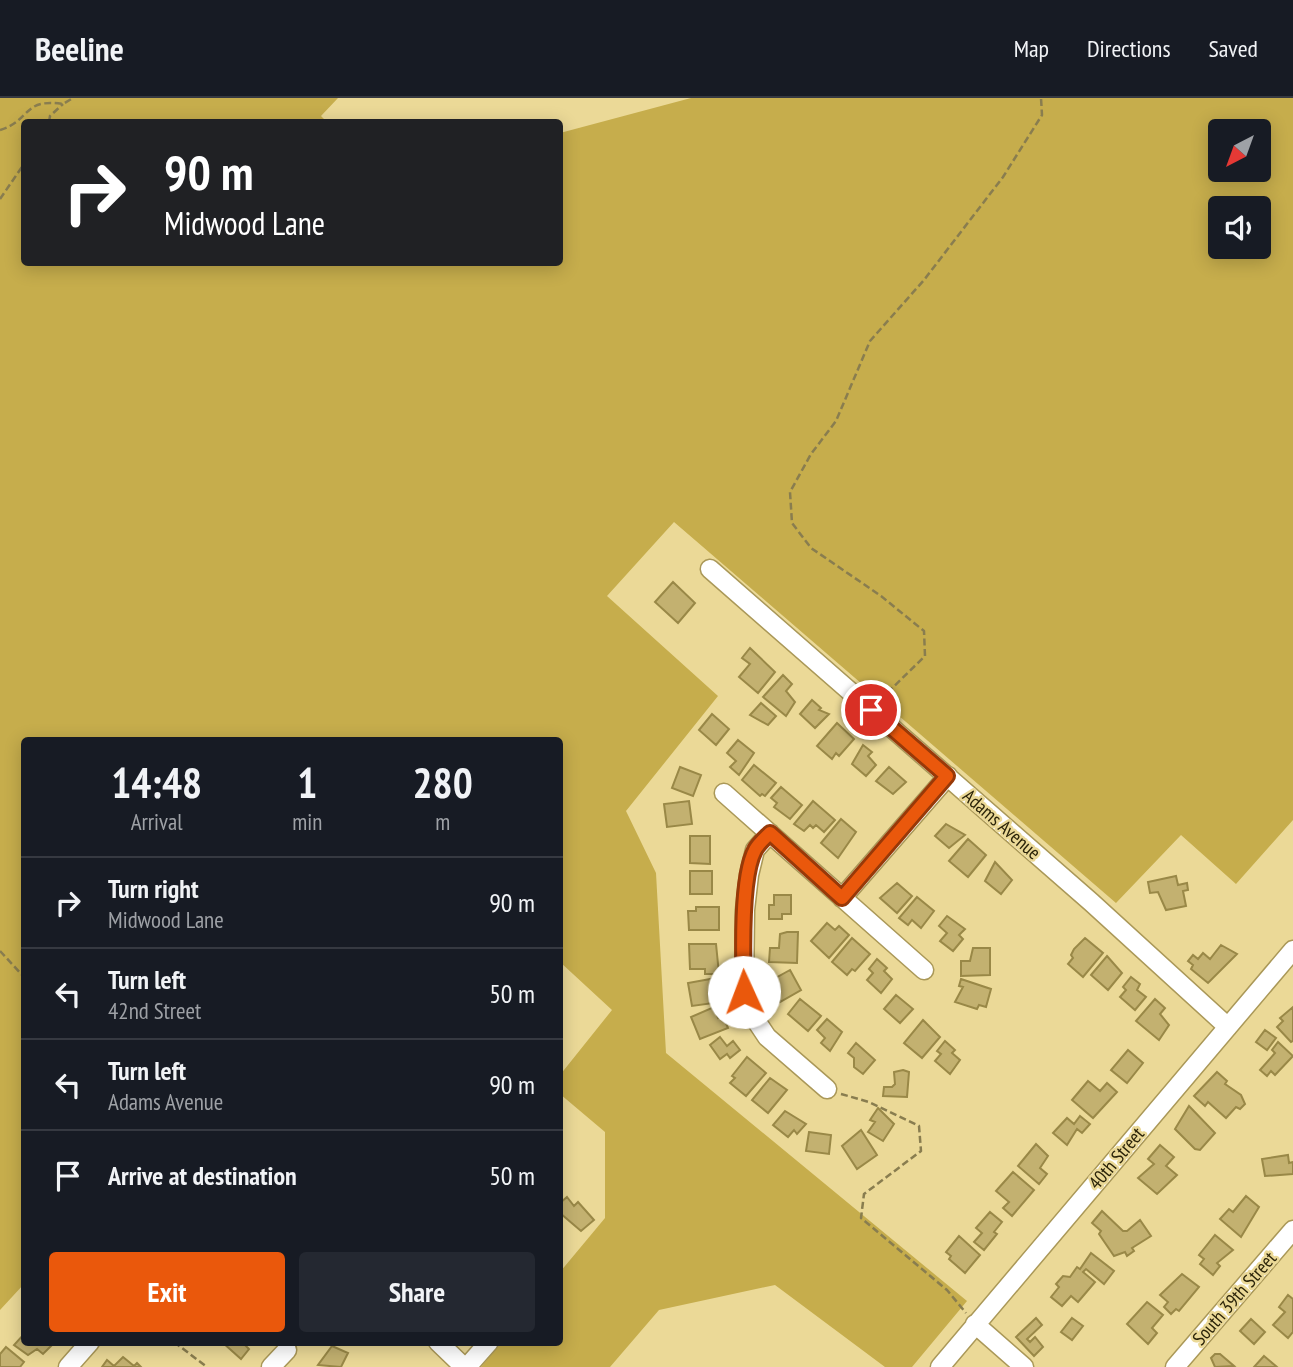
<!DOCTYPE html>
<style>
body{margin:0;font-family:"PT Sans Narrow",sans-serif;background:#242831;color:#f1f3f6;height:100vh;display:flex;flex-direction:column;font-size:26px;white-space:nowrap}
*{box-sizing:border-box;margin:0}
p{font-size:23px;color:#9ea1a6}
.icon{flex:none;width:38px;height:38px;fill:none;stroke:currentColor;stroke-width:2;stroke-linecap:round;stroke-linejoin:round}
.map{position:relative;flex:1;overflow:hidden}
.drawer{position:absolute;left:21px;top:639px;width:542px;height:609px;display:flex;flex-direction:column;background:#171b24;border-radius:7px;box-shadow:0 4px 18px #0003}
.drawer>*{flex:none}
.banner{position:absolute;left:21px;top:21px;width:542px;height:147px;border-radius:7px;box-shadow:0 4px 18px #0003;background:#202124;color:#fff;overflow:hidden}
.needle{width:46px;rotate:221deg}
.tools{position:absolute;left:1208px;top:21px;display:grid;gap:14px}
.tools a{display:grid;place-items:center;width:63px;height:63px;border-radius:7px;background:#171b24;box-shadow:0 4px 18px #0003;font-size:35px}
.pin{position:absolute;display:grid;place-items:center;width:60px;height:60px;color:#fff;margin:-30px;border:4px solid #fff;border-radius:50%;box-shadow:0 2px 7px #0007}
.me{position:absolute;width:77px;margin:-38px;rotate:358deg;stroke-linejoin:round;filter:drop-shadow(0 0 5px #0008)}
.turn{display:flex;align-items:center;gap:24px;height:147px;padding:0 28px;font-size:32px}
.turn .icon{width:91px;height:91px;stroke-width:2.5}
.turn b{display:block;font-size:49px;line-height:60px}
.eta{display:flex;justify-content:space-evenly;align-items:center;height:119px;text-align:center}
.eta b{font-size:42px;font-weight:800;line-height:49px}
.action{display:flex;gap:14px;margin-top:auto;padding:14px 28px}
.action a{flex:1;height:80px;border-radius:7px;background:#ea580c;color:#fff;font-size:28px;font-weight:800;line-height:80px;text-align:center}
.action a+a{background:#242831;color:#f1f3f6}
ul{padding:0;list-style:none}
li{display:flex;align-items:center;gap:21px;height:91px;padding:0 28px;border-top:2px solid #363941}
li div{flex:1}
li b{display:block;font-size:26px}
li em{font-style:normal}
header{display:flex;align-items:center;gap:42px;box-sizing:border-box;height:98px;padding:0 35px;background:#171b24;border-bottom:2px solid #363941}
header strong{font-size:33px}
nav{display:flex;gap:38px;margin-inline-start:auto;font-size:24px}
.map>svg:first-child{display:block}
</style>
<header>
<strong>Beeline</strong>
<nav><a>Map</a><a>Directions</a><a>Saved</a></nav>
</header>
<div class="map">
<svg width="1293" height="1269" viewBox="0 0 1293 1269">
<rect width="100%" height="100%" fill="#ebd997"/>
<path fill="#c6ad4c" fill-rule="evenodd" d="M0,0h338l-17,18 6,6h-303v140h536v-129l131,-35h602v722l-57,64 -55,-49 -65,68 -442,-381 -67,74 111,100 -92,115 30,62 10,180 301,248 -55,66h-27l-110,-82 -116,25 -49,57h-129l21,-25h58v-70l45,-54v-86l-45,-38v-19l52,-65 -52,-48v-222h-536v544l-24,26zM1258,33v39h-38v-39zM1220,110h38v39h-38z"/>
<path fill="#c3b170" stroke="#998847" stroke-width="2" d="M673,484l22,21 -17,20 -23,-21z
M750,550l25,24 -17,21 -19,-16 11,-13 -8,-6z
M783,577l9,9 -6,7 9,11 -9,14 -23,-19z
M812,602l9,8 -2,2 10,4 -14,14 -15,-14z
M761,605l15,13 -8,9 -18,-10z
M712,616l17,15 -13,16 -17,-15z
M837,625l17,16 -15,17 -3,-3 -4,6 -15,-13z
M738,642l16,13 -15,22 -9,-8 6,-6 -9,-8z
M863,647l9,7 -4,4 8,9 -10,11 -14,-12z
M754,667l22,18 -11,13 -3,-2 -2,2 -18,-16z
M680,669l21,8 -8,21 -21,-8z
M889,669l17,15 -13,12 -17,-13z
M781,689l21,18 -12,14 -16,-12 3,-4 -6,-5z
M689,703l3,23 -25,3 -3,-23z
M813,703l22,19 -11,12 -8,-7 -3,3 -3,-3 -6,6 -10,-7z
M841,721l15,13 -18,26 -17,-15z
M946,726l19,11 -16,13 -14,-12z
M690,738h20v28l-20,-1z
M968,741l18,16 -18,22 -19,-16z
M995,764l17,18 -11,14 -16,-13z
M690,773h22v23h-22z
M1176,778l2,9 9,-2 1,7 -5,1 3,15 -20,4 -8,-18 -8,1 -2,-11z
M897,785l15,13 -15,17 -17,-15z
M774,797h17v19h-9v5h-13v-14h5z
M917,799l17,14 -13,17 -9,-8 -4,5 -9,-7z
M696,809h23v23h-30l-1,-19h8z
M947,818l18,13 -6,6 4,4 -10,12 -13,-10 7,-8 -8,-7z
M827,825l8,7 4,-4 10,9 -20,23 -18,-17z
M787,834h11l-1,31 -28,-1 1,-14h9l1,-14z
M852,840l18,16 -15,17 -3,-2 -5,6 -15,-13z
M1085,840l18,15 -20,24 -15,-13 5,-6 -2,-3 3,-6z
M689,846h27l3,30h-14v-5h-15z
M1221,847l16,9 -29,29 -17,-14 2,-4 -5,-4 5,-6 5,4 5,-6 7,6z
M973,850h17v27l-29,1v-15h9z
M1107,858l15,17 -14,17 -17,-15z
M877,861l10,9 -3,3 8,8 -11,14 -14,-13 6,-7 -4,-4z
M790,872l11,20 -21,12 -8,-22z
M1131,879l9,7 -3,6 9,7 -11,13 -15,-13 6,-7 -3,-3z
M716,880l5,24 -29,4 -4,-23z
M961,881l30,10 -5,18 -7,-2 -2,4 -22,-7 8,-15 -4,-1z
M896,897l17,14 -13,14 -16,-14z
M800,901l21,17 -13,15 -20,-17z
M1155,901l10,9 -5,6 9,11 -10,15 -23,-19z
M714,909l4,11 5,-2 5,12 -28,11 -9,-22z
M1293,909v34l-2,1 -14,-15 6,-6 -3,-3z
M827,921l15,13 -12,19 -9,-8 4,-5 -8,-8z
M923,922l17,17 -18,21 -18,-15z
M1265,932l11,8 -9,12 -11,-8z
M720,939l7,9 6,-5 7,9 -10,8 -3,-4 -7,5 -10,-14z
M945,943l10,9 -3,3 8,7 -10,14 -15,-13 6,-7 -4,-3z
M1278,944l15,14 -18,19 -4,-4 -4,5 -7,-6 15,-17 -3,-3z
M856,945l19,17 -12,14 -9,-7v-9l-6,-5z
M1128,952l15,13 -16,20 -16,-13z
M747,959l19,16 -20,23 -16,-13 5,-5 -3,-2z
M903,972l6,2 -2,25 -24,-1 1,-9h8l3,-3 -1,-12z
M1217,974l10,9 -2,3 16,11 4,9 -5,5 -4,-2 -10,11 -18,-16 -3,4 -11,-10z
M770,980l17,12 -19,23 -16,-13z
M1088,983l12,10 7,-8 10,9 -24,26 -21,-18z
M1189,1008l26,27 -15,17 -5,-1 -20,-20z
M878,1010l16,16 -11,17 -15,-9 7,-10 -5,-2z
M785,1013l21,13 -9,10 -3,-4 -6,7 -15,-12z
M1080,1018l10,8 -8,9 -5,-4 -10,16 -14,-12 14,-15 7,6z
M861,1032l16,25 -20,14 -15,-23z
M809,1034l22,3 -2,19 -23,-3z
M1036,1046l12,12 -8,12 7,6 -8,10 -21,-18z
M1160,1047l14,12 -8,9 11,9 -20,19 -19,-16 16,-14 -6,-5z
M1288,1057l1,8 4,-1v12l-28,2 -3,-17z
M1013,1074l21,18 -22,26 -9,-8 6,-6 -13,-11z
M1246,1098l13,11 -18,30 -21,-18 9,-10 4,3z
M567,1099l7,9 4,-4 16,18 -13,11 -21,-18v-10z
M1102,1113l21,20h4l13,-11 11,16 -19,12 2,3 -7,5 -2,-4 -11,4 -15,-22 2,-3 -9,-8z
M990,1114l12,10 -8,10 3,2 -13,16 -10,-8 8,-9 -6,-5z
M1215,1137l18,15 -16,13 3,3 -7,9 -13,-11 4,-5 -5,-4z
M959,1138l21,19 -15,18 -16,-14 2,-3 -5,-4z
M1091,1155l23,18 -10,13 -18,-15 -3,3 12,10 -17,20 -7,-6 -9,10 -11,-9 8,-10 -3,-3 7,-8 7,1 7,-10 3,2z
M1182,1176l17,13 -20,24 -3,-2 -5,5 -7,-7 4,-5 -8,-7z
M1288,1197l5,4v33l-5,6 -15,-13 12,-13 -6,-5z
M1147,1204l16,13 -11,13 5,5 -9,11 -21,-20z
M1036,1220l6,7 -15,14 3,3 5,-5 8,10 -9,9 -18,-19z
M1072,1220l11,8 -11,14 -11,-8z
M1251,1221l14,13 -11,12 -14,-13z
M24,1236v8l29,2 -10,10 -6,-5 -9,6 -14,-10z
M222,1244h20l7,7 -8,10z
M332,1248l16,7 -7,14 -23,-2z
M6,1249l18,15 -4,5h-20v-13z
M1215,1256h5l14,12 -19,1 -4,-9z
M1264,1258l13,11h-23z
M123,1259l11,9 3,-3 4,4h-39l5,-7 7,6z"/>
<g fill="none" stroke-linecap="round" stroke-linejoin="round">
<defs>
<path id="minor" d="M710,471l381,333 137,125
M724,695l200,177
M770,735l-15,17 -6,25 -4,35 -1,82 9,24 14,21 60,52
M842,800l106,-122
M975,1226l49,43
M438,1244l26,25
M68,1269l22,-25
M271,1269l16,-17
M467,1269l22,-25
M940,1269l353,-417
M1175,1269l118,-137"/>
</defs>
<use href="#minor" stroke="#aa9858" stroke-width="21"/>
<path stroke="#897d4f" stroke-width="2.5" stroke-dasharray="7 3.5" stroke-linecap="butt" d="M49,24l1,-6 13,-12
M0,32c32,-10 22,-32 63,-26l10,-6
M0,101l24,-35
M880,602l45,-44 -1,-25 -43,-35 -70,-48 -19,-25 -2,-31 21,-38 25,-33 34,-80 54,-61 79,-103 39,-62 -1,-17
M0,853l24,26
M841,996l28,8 50,24 2,25 -57,43 -3,24 86,72 19,23
M174,1244l33,25"/>
<use href="#minor" stroke="#fff" stroke-width="18"/>
</g>
<g fill="none" stroke-linecap="round" stroke-linejoin="round">
<defs>
<path id="route" d="M744,894c-1,-32 -4,-114 11,-142 3,-6 10,-12 15,-17l72,65 105,-122 -76,-66"/>
</defs>
<use href="#route" stroke="#983908" stroke-width="18"/>
<use href="#route" stroke="#ea580c" stroke-width="12"/>
</g>
<g text-anchor="middle" stroke-width="5" stroke-linejoin="round" paint-order="stroke">
<g font-size="19" fill="#2b2409" stroke="#ebd997">
<text transform="translate(1002 726) rotate(41)" y="7">Adams Avenue</text>
<text transform="translate(1116 1060) rotate(-50)" y="7">40th Street</text>
<text transform="translate(1234 1200) rotate(-49)" y="7">South 39th Street</text>
</g>
</g>
</svg>
<div class="tools">
<a><svg class="needle" viewBox="-14 -14 28 28"><path d="M0-13l5 13h-10z" fill="#e53935"/><path d="M0 13l5-13h-10z" fill="#9ea1a6"/></svg></a>
<a><svg class="icon" aria-label="sound" viewBox="0 0 24 24"><path d="M4 9h4l5-4v14l-5-4H4zM17 9q2 3 0 6"/></svg></a>
</div>
<div class="pin" style="left:871px;top:612px;background:#d93025"><svg class="icon" aria-label="arrive" viewBox="0 0 24 24"><path d="M6 21V4h12l-3 4 3 4H6"/></svg></div>
<svg class="me" style="left:744px;top:894px" viewBox="-20 -20 40 40"><circle r="19" fill="#fff"/><path d="M0-13L10 11 0 6-10 11z" fill="#ea580c"/></svg>
<div class="banner">
<div class="turn"><svg class="icon" aria-label="right" viewBox="0 0 24 24"><path d="M7 20v-9h11M14 6l5 5-5 5"/></svg><div><b>90 m</b>Midwood Lane</div></div>
</div>
<section class="drawer">
<div class="eta">
<div><b>14:48</b><p>Arrival</p></div>
<div><b>1</b><p>min</p></div>
<div><b>280</b><p>m</p></div>
</div>
<ul>
<li><svg class="icon" aria-label="right" viewBox="0 0 24 24"><path d="M7 20v-9h11M14 6l5 5-5 5"/></svg><div><b>Turn right</b><p>Midwood Lane</p></div><em>90 m</em></li>
<li><svg class="icon" aria-label="left" viewBox="0 0 24 24"><path d="M17 20v-9H6M10 6l-5 5 5 5"/></svg><div><b>Turn left</b><p>42nd Street</p></div><em>50 m</em></li>
<li><svg class="icon" aria-label="left" viewBox="0 0 24 24"><path d="M17 20v-9H6M10 6l-5 5 5 5"/></svg><div><b>Turn left</b><p>Adams Avenue</p></div><em>90 m</em></li>
<li><svg class="icon" aria-label="arrive" viewBox="0 0 24 24"><path d="M6 21V4h12l-3 4 3 4H6"/></svg><div><b>Arrive at destination</b></div><em>50 m</em></li>
</ul>
<div class="action"><a>Exit</a><a>Share</a></div>
</section>
</div>
